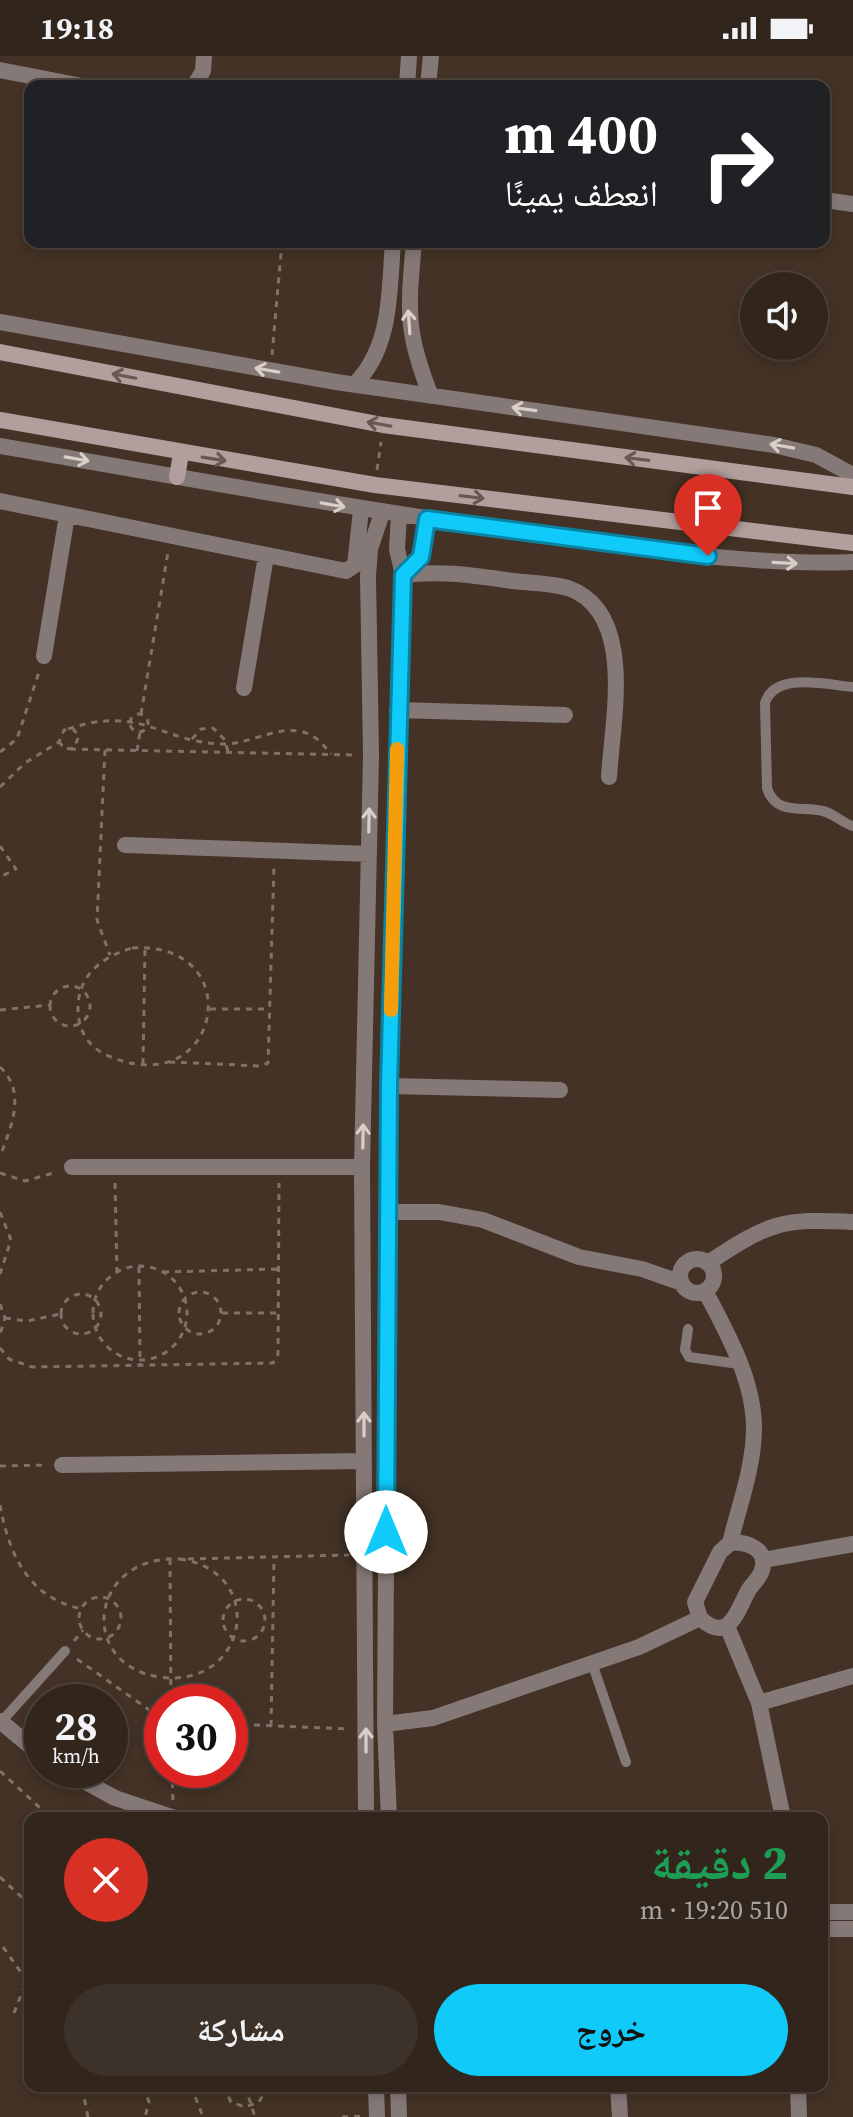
<!DOCTYPE html>
<html lang="ar">
<meta charset="utf-8">
<style>
body{margin:0;font-family:"Source Serif 4","Noto Naskh Arabic",serif;background:#3d3229;color:#f1f3f6;direction:rtl;height:100vh;display:flex;flex-direction:column;font-size:30px;white-space:nowrap}
*{box-sizing:border-box;margin:0}
p{font-size:26px;color:#a8a5a3}
.icon{flex:none;width:44px;height:44px;fill:none;stroke:currentColor;stroke-width:2;stroke-linecap:round;stroke-linejoin:round}
.map{position:relative;flex:1;overflow:hidden;direction:ltr}
.drawer{position:absolute;left:24px;top:1756px;width:804px;height:280px;display:flex;flex-direction:column;background:#32261c;border-radius:16px;box-shadow:0 4px 12px #0003,0 0 0 2px #4d433b;direction:rtl}
.drawer>*{flex:none}
.banner{position:absolute;left:24px;top:24px;width:806px;height:168px;border-radius:16px;box-shadow:0 4px 12px #0003,0 0 0 2px #4d433b;direction:rtl;background:#202124;color:#fff;overflow:hidden}
.tools{position:absolute;left:740px;top:216px;display:grid;gap:16px}
.tools a{display:grid;place-items:center;width:88px;height:88px;border-radius:50%;background:#32261c;box-shadow:0 4px 12px #0003,0 0 0 2px #4d433b;font-size:40px}
.speed{position:absolute;left:24px;top:1628px;display:flex;gap:16px;font-size:40px;font-weight:700;text-align:center}
.speed>*{display:grid;place-content:center;width:104px;height:104px;border-radius:50%;background:#32261c;box-shadow:0 4px 12px #0003,0 0 0 2px #4d433b;line-height:1}
.speed small{font-size:20px;font-weight:400}
.speed .limit{border:12px solid #d22;background:#fff;color:#111}
.pin{position:absolute;display:grid;place-items:center;width:68px;height:68px;color:#fff;margin:-82px -34px;border-radius:50% 50% 50% 0;rotate:-45deg;box-shadow:0 0 8px #0007}
.pin .icon{rotate:45deg}
.me{position:absolute;width:88px;margin:-44px;rotate:0deg;stroke-linejoin:round;filter:drop-shadow(0 0 6px #0008)}
.turn{display:flex;align-items:center;gap:28px;height:168px;padding:0 40px;font-size:36px}
.turn .icon{width:104px;height:104px;stroke-width:2.5}
.turn b{display:block;font-size:56px;line-height:68px}
.round{display:grid;place-items:center;flex:none;width:84px;height:84px;border-radius:42px;background:#3d3229}
.overview{display:flex;align-items:center;justify-content:space-between;height:136px;padding:0 40px}
h1{font-size:48px;font-weight:700;line-height:60px;color:#1e9e55}
.primary-button{display:flex;gap:16px;margin-top:auto;padding:16px 40px}
.primary-button a{flex:1;height:92px;border-radius:48px;background:#10cafa;color:#111;font-size:32px;font-weight:700;line-height:92px;text-align:center}
.primary-button a+a{background:#3d3229;color:#f1f3f6}
.status{display:flex;justify-content:space-between;align-items:center;height:56px;padding:0 40px;background:#32261c;direction:ltr}
.status svg{height:22px;fill:currentColor}
.map>svg:first-child{display:block}
</style>
<div class="status"><b>19:18</b><svg viewBox="0 0 49 12"><path d="M0 12V9h3v3zM5 12V6h3v6zM10 12V3h3v9zM15 12V0h3v12zM26 1h20v11H26zM47 4h2v5h-2z"/></svg></div>
<div class="map">
<svg width="853" height="2061" viewBox="0 0 853 2061">
<rect width="100%" height="100%" fill="#433225"/>
<g fill="none" stroke-linecap="round" stroke-linejoin="round">
<path stroke="#817267" stroke-width="3" stroke-dasharray="6 6" stroke-linecap="butt" d="M272,299l10,-113
M377,414l4,-28
M141,658l27,-162
M130 667a9 9 0 1 1 18 0a9 9 0 1 1-18 0Z
M68,673c75,-25 92,14 156,15 26,0 54,-19 79,-12 12,3 20,12 28,22
M192,683l9,-10 12,-1 12,12 3,12
M70,693l284,6
M105,694l-8,170 13,35
M137,695l3,-19
M0,696l17,-13 22,-67
M0,731l25,-24 34,-21 5,-12 9,-1 6,7 -5,12 -9,1 -6,-7
M0,790l16,23 -16,8
M132,892c117,-8 91,154 -21,109 -21,-8 -32,-24 -33,-46 -1,-36 24,-54 54,-63z
M50 950a20 20 0 1 1 40 0a20 20 0 1 1-40 0Z
M210,953h60
M0,954l50,-5
M169,1006l92,4 7,-3 6,-197
M143,1008l2,-116
M0,1011c27,26 11,59 0,90
M0,1117l25,8 32,-9
M115,1127l2,88
M0,1156l11,28 -11,34
M93 1257a47 47 0 1 1 94 0a47 47 0 1 1-94 0Z
M139,1211l1,98
M163,1216l116,-3
M179 1257a21 21 0 1 1 42 0a21 21 0 1 1-42 0Z
M61 1258a20 20 0 1 1 40 0a20 20 0 1 1-40 0Z
M0,1248l5,14 -5,16
M222,1257h57
M5,1262l22,3 34,-7
M0,1292l9,11 23,8 241,-4 5,-9 1,-171
M0,1410l48,-1
M0,1449c9,49 28,93 82,104
M170,1503l1,143
M180,1503c89,13 68,131 -21,118 -83,-13 -69,-123 21,-118z
M188,1503l161,-4
M79 1562a21 21 0 1 1 42 0a21 21 0 1 1-42 0Z
M223 1564a21 21 0 1 1 42 0a21 21 0 1 1-42 0Z
M74,1585l9,-11
M77,1603l85,60
M230,1668l120,5
M271,1670l3,-168
M172,1714l1,32
M0,1715l51,47
M97,1762l8,-9
M0,1821l30,28
M3,1891l27,38
M14,1957l16,-42
M144,2030l5,16 -4,15
M191,2030l12,31
M223,2030l8,16 14,5 14,-5 9,-16
M245,2030l10,31
M88,2061l-4,-20 4,-11
M342,2061l21,-1"/>
<path stroke="#857978" stroke-width="10" d="M853,631c-26,-2 -78,-16 -88,16l2,85c8,27 34,18 56,23 12,3 19,12 30,15
M688,1273l-3,21 4,7 50,7
M592,1607l34,99
M1,1666l64,-71"/>
<path stroke="#857978" stroke-width="16" d="M0,14l82,16
M194,30l9,-15 1,-15
M407,30l2,-30
M428,30l3,-30
M824,144l29,4
M414,186c-6,68 -9,89 17,154
M0,266l336,60 438,63 42,10 37,20
M355,328c37,-38 34,-92 38,-142
M0,390c184,32 366,65 551,90 101,13 200,30 302,26
M0,445l346,70 9,-6 6,-55
M405,518l16,-17 6,-38
M403,519c38,-5 73,1 110,6 18,2 38,2 55,7 69,24 44,133 41,189
M44,600l23,-141
M244,632l22,-132
M397,654l168,5
M125,789l244,9
M389,1030l171,4
M72,1111h290
M388,1156h51l44,8 96,37 63,12 40,14
M680 1220a17 17 0 1 1 34 0a17 17 0 1 1-34 0Z
M708,1207c60,-40 73,-45 145,-41
M705,1235c22,41 49,90 49,137 0,38 -15,78 -24,115
M62,1409l302,-4
M730,1487c16,-2 39,6 32,27 -2,8 -10,14 -14,21 -11,20 -19,54 -48,27l-5,-16 25,-50z
M763,1504l90,-16
M727,1570l32,77 24,115
M759,1647l94,-27
M0,1665l42,35
M385,1668l48,-6 206,-71 61,-29
M64,1714l51,28 60,20
M366,1762l-4,-651 9,-412 -3,-179 2,-27 12,-36
M389,1762l-4,-94 4,-638 14,-511 -6,-26 2,-34
M822,1856h31
M822,1873h31
M376,2030l1,31
M398,2030l1,31
M618,2030l2,31
M798,2030l1,31"/>
<path stroke="#b29f9d" stroke-width="16" d="M0,296l383,73 470,62
M0,364l375,65 478,58
M177,421l4,-23"/>
</g>
<defs><path id="oneway-shaft" d="M-6 0H5M1.5-3L5.5 0L1.5 3" fill="none" stroke-width="1.6" stroke-linecap="round" stroke-linejoin="round" transform="scale(2)"/></defs>
<g stroke="#dacec8">
<use href="#oneway-shaft" transform="translate(409 266) rotate(-94)"/>
<use href="#oneway-shaft" transform="translate(267 314) rotate(-170)"/>
<use href="#oneway-shaft" transform="translate(524 353) rotate(-172)"/>
<use href="#oneway-shaft" transform="translate(782 390) rotate(-170)"/>
<use href="#oneway-shaft" transform="translate(77 403) rotate(10)"/>
<use href="#oneway-shaft" transform="translate(333 449) rotate(10)"/>
<use href="#oneway-shaft" transform="translate(785 507) rotate(3)"/>
<use href="#oneway-shaft" transform="translate(369 764) rotate(-89)"/>
<use href="#oneway-shaft" transform="translate(363 1080) rotate(-89)"/>
<use href="#oneway-shaft" transform="translate(364 1368) rotate(-90)"/>
<use href="#oneway-shaft" transform="translate(366 1684) rotate(-90)"/>
</g>
<g stroke="#69584f">
<use href="#oneway-shaft" transform="translate(124 320) rotate(-169)"/>
<use href="#oneway-shaft" transform="translate(379 368) rotate(-170)"/>
<use href="#oneway-shaft" transform="translate(214 403) rotate(9)"/>
<use href="#oneway-shaft" transform="translate(637 403) rotate(-173)"/>
<use href="#oneway-shaft" transform="translate(472 441) rotate(7)"/>
</g>
<g fill="none" stroke-linecap="round" stroke-linejoin="round">
<defs>
<path id="route" d="M386,1476l3,-446 14,-511 18,-18 6,-38 281,37"/>
</defs>
<use href="#route" stroke="#0a83a2" stroke-width="20"/>
<use href="#route" stroke="#10cafa" stroke-width="14"/>
<path stroke="#f59e0b" stroke-width="14" d="M391,954l6,-261"/>
</g>
</svg>
<div class="tools">
<a><svg class="icon" aria-label="sound" viewBox="0 0 24 24"><path d="M4 9h4l5-4v14l-5-4H4zM17 9q2 3 0 6"/></svg></a>
</div>
<div class="speed"><div>28<small>km/h</small></div><div class="limit">30</div></div>
<div class="pin" style="left:708px;top:500px;background:#d93025"><svg class="icon" aria-label="arrive" viewBox="0 0 24 24"><path d="M6 21V4h12l-3 4 3 4H6"/></svg></div>
<svg class="me" style="left:386px;top:1476px" viewBox="-20 -20 40 40"><circle r="19" fill="#fff"/><path d="M0-13L10 11 0 6-10 11z" fill="#10cafa"/></svg>
<div class="banner">
<div class="turn"><svg class="icon" aria-label="right" viewBox="0 0 24 24"><path d="M7 20v-9h11M14 6l5 5-5 5"/></svg><div><b>400 m</b>انعطف يمينًا</div></div>
</div>
<section class="drawer">
<div class="overview"><div><h1>2 دقيقة</h1><p>510 m · 19:20</p></div><a class="round" style="background:#d93025;color:#fff"><svg class="icon" aria-label="close" viewBox="0 0 24 24"><path d="M6 6l12 12M18 6L6 18"/></svg></a></div>
<div class="primary-button"><a>خروج</a><a>مشاركة</a></div>
</section>
</div>
